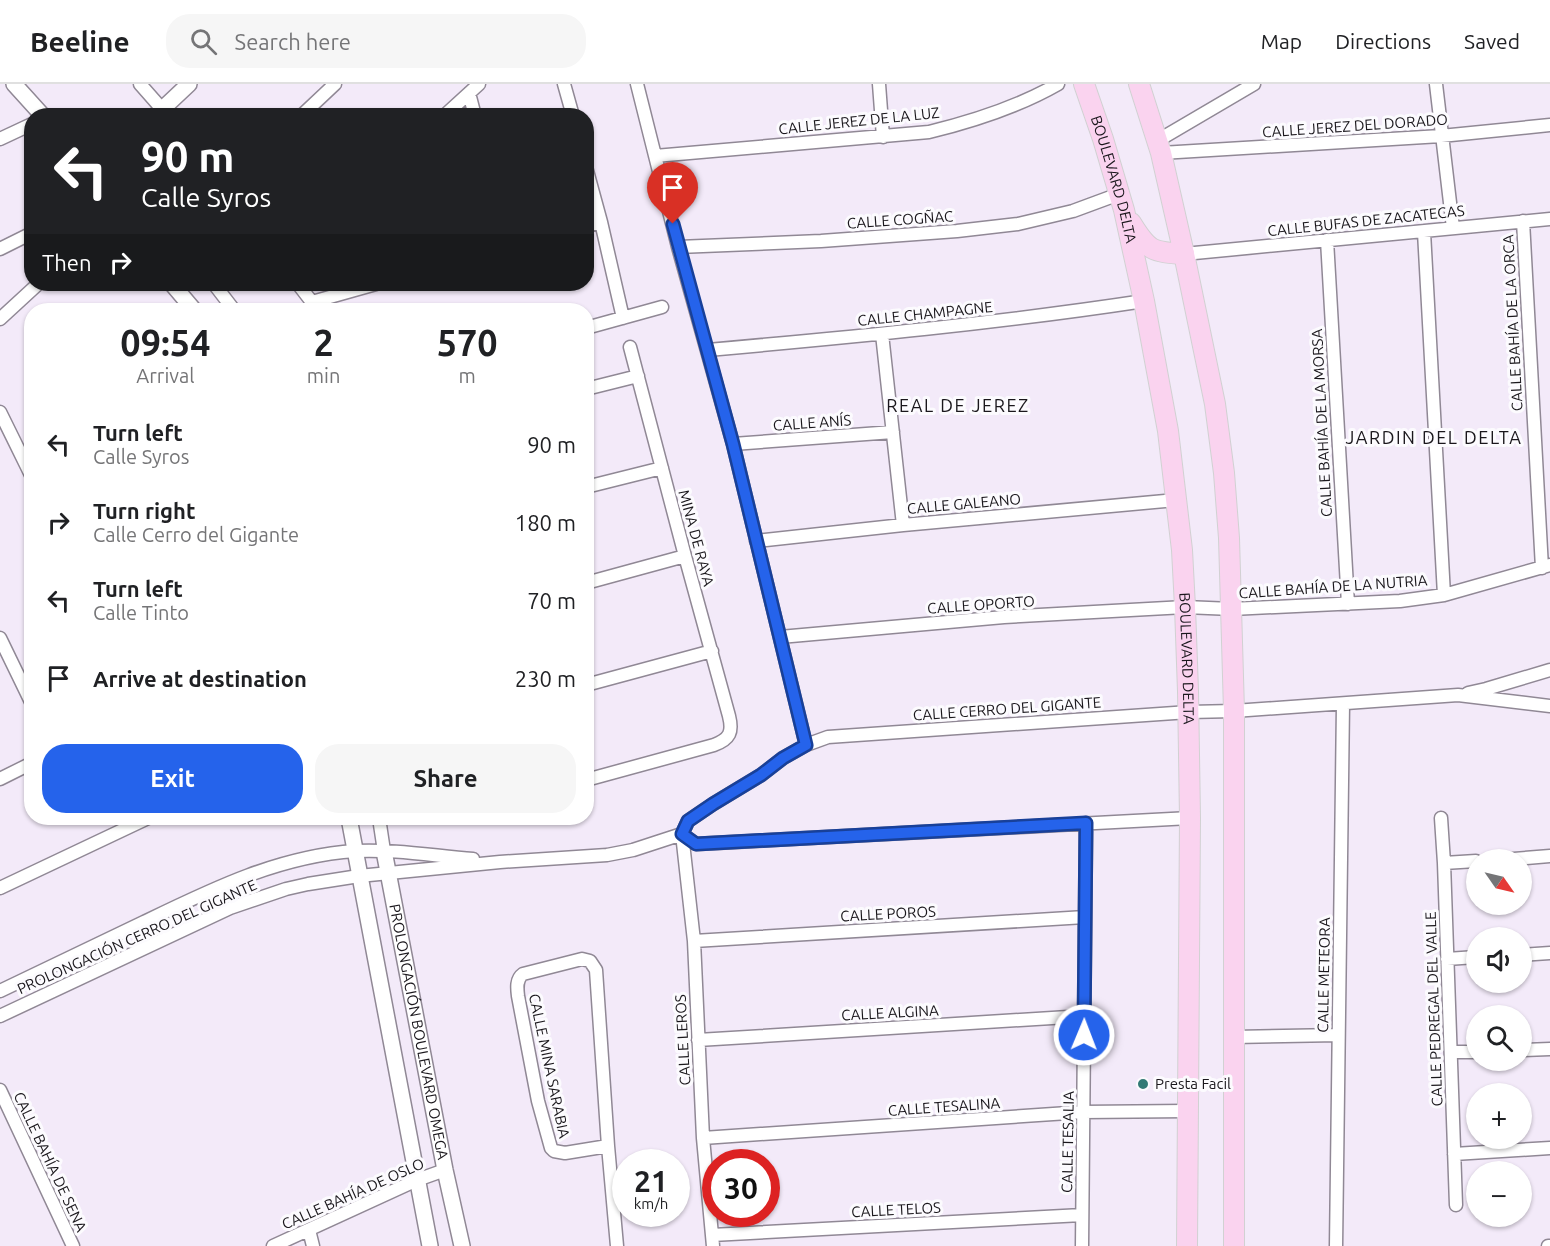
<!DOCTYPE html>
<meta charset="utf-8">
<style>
body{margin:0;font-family:Ubuntu,sans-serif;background:#f6f6f6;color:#202124;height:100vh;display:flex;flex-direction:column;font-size:22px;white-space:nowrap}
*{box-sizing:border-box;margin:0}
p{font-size:20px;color:#757577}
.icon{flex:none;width:33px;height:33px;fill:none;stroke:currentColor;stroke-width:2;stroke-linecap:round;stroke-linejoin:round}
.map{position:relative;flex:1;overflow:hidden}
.panel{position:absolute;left:24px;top:219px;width:570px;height:522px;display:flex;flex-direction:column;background:#fff;border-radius:24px;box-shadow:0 2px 4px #0004}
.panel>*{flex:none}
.guide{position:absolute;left:24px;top:24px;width:570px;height:183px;border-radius:24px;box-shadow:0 2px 4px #0004;background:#202124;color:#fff;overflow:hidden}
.needle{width:39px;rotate:124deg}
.controls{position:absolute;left:1466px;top:765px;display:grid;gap:12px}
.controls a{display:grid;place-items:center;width:66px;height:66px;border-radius:50%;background:#fff;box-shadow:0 2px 4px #0004;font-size:30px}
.speed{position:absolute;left:612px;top:1065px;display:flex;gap:12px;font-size:30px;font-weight:700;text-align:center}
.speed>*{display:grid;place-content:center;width:78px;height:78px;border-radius:50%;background:#fff;box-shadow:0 2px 4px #0004;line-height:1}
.speed small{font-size:15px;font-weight:400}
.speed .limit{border:9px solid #d22;background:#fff;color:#111}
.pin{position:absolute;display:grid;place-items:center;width:51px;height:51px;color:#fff;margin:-62px -26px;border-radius:50% 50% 50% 0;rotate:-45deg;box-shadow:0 0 6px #0007}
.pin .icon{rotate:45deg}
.me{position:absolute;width:66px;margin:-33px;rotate:1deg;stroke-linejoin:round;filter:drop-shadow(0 0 4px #0008)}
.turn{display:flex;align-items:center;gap:21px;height:126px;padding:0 18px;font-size:27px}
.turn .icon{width:78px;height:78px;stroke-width:2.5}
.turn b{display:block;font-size:42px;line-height:51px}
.then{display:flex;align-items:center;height:57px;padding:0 18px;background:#0003;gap:12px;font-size:22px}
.eta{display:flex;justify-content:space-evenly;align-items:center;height:102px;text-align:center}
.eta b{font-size:36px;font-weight:600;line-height:42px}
.action{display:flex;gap:12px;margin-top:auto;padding:12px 18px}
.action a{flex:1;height:69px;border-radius:24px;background:#2563eb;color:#fff;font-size:24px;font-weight:600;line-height:69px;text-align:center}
.action a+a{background:#f6f6f6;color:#202124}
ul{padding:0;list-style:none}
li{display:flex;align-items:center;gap:18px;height:78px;padding:0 18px}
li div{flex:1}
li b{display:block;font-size:22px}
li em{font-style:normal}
header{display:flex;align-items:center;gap:36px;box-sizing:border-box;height:84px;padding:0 30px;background:#fff;border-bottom:2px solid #e0e0e0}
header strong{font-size:28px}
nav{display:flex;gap:33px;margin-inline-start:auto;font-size:21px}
.search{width:420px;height:54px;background:#f6f6f6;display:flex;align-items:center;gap:15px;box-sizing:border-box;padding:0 21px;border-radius:24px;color:#757577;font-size:22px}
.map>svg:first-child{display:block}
</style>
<header>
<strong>Beeline</strong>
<div class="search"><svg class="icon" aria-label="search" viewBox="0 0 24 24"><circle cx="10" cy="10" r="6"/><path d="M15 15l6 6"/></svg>Search here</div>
<nav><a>Map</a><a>Directions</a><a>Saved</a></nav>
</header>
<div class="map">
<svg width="1550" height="1162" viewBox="0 0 1550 1162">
<rect width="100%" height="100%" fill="#f3eaf9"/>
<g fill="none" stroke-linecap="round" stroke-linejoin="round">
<defs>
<path id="minor" d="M140,0l22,25
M564,0l9,32
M637,0l41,163 55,197 73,301
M879,0l4,53
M1436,0l17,144
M469,9l6,23
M301,32l34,-32
M444,32l35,-32
M0,55l32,-15
M1157,57l97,-57
M1161,69l280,-17 109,-11
M655,72l274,-24c45,-11 89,-25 129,-48
M586,83l15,55 22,96
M1523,137l19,347
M586,142l15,-4
M1424,148l20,363
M1327,156l21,364
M678,163l143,-6 136,-10 61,-7 55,-13 46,-17
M0,165l32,-16
M1184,170l366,-35
M214,200l20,26
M298,200l20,26
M312,218l64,-18
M0,235l38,-35
M586,244l76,-21
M882,250l21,191
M708,266c145,-13 291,-27 436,-49
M586,305l52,-13
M0,328l32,65
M733,360l160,-12
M586,403l76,-19
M756,457l147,-16 273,-25
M586,499l99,-27
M780,553l224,-20 181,-10 47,2 168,-8 44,-6 106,-30
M0,554l32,66
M586,601l126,-34
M1468,609l18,-4 64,-19
M0,695l32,-16
M586,696l128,-35c16,-6 19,-13 15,-29l-44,-160 -55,-209
M379,734l5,33
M1441,734l3,45 12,342
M682,750l14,10 494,-26
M682,750l12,107 9,197 10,108
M1501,776l49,-4
M1444,779l32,-2
M0,804l148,-70
M694,857l391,-24
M1521,871l29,-2
M1447,875l29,-2
M0,907c48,-23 96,-46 144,-69 68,-33 135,-66 211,-71 39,-2 79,5 118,8
M0,932l230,-108 56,-19 22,-5 51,-8 141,-14 107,-7 26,-5 49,-16 6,-13 25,-17 48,-29 22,-17 23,-13 22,-8 361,-25 45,-1 224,-16 92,11
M1234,953l104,-2
M698,956l386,-24
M1521,966l29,-1
M1451,968h25
M0,1006l73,156
M703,1054l380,-26 104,-1
M608,1062l-43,7 -11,-2 -3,-3 -13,-47 -20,-105c-1,-8 -2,-17 5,-22l59,-15 8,2 6,9 12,176 9,100
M1454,1070l96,-6
M309,1146l4,16
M712,1151l370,-20
M273,1162l144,-66 28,-10
M1082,1162l4,-423
M1336,1162l7,-542
M1548,1162h2"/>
<g id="tertiary">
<path d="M14,0l29,32"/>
<path d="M155,32l34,-32"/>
<path d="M172,200l22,26"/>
<path d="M349,734l81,428"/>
<path id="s1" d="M384,767l61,319 17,76"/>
</g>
<g id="primary">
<path id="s2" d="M1084,0l19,55 21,71 20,91 24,130 14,119 3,57 3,84 2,127 -3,428"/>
<path d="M1139,0l22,69 23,101 31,150 9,69 5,65 5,173v535"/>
<path d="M1131,139c17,28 21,29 53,31"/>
</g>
</defs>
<use href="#minor" stroke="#908895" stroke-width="15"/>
<use href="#tertiary" stroke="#908895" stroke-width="18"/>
<use href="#primary" stroke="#d1d1d2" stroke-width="22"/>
<use href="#minor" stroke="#fff" stroke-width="12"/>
<use href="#tertiary" stroke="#fff" stroke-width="15"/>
<use href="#primary" stroke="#fad3ef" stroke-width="20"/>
</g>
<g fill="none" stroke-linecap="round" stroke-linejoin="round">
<defs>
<path id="route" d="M673,140l60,220 73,301 -23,13 -22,17 -48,29 -25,17 -6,13 14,10 390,-21 -2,212"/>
</defs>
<use href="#route" stroke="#184099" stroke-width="15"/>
<use href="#route" stroke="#2563eb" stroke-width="10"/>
</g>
<circle fill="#327a75" stroke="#fcfbfe" stroke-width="2" cx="1143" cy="1000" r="6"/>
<g text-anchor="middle" stroke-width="6" stroke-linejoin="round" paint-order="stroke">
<g font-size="15" fill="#1a171c" stroke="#fcfbfe">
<text transform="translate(859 37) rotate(-6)" y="5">CALLE JEREZ DE LA LUZ</text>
<text transform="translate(1355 42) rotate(-4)" y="5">CALLE JEREZ DEL DORADO</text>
<text dy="5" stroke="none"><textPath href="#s2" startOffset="100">BOULEVARD DELTA</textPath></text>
<text transform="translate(900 136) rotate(-4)" y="5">CALLE COGÑAC</text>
<text transform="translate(1366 137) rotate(-6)" y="5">CALLE BUFAS DE ZACATECAS</text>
<text transform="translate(925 230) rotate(-6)" y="5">CALLE CHAMPAGNE</text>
<text transform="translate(1513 239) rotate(-93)" y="5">CALLE BAHÍA DE LA ORCA</text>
<text transform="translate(812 339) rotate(-4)" y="5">CALLE ANÍS</text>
<text transform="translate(1322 339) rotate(-93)" y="5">CALLE BAHÍA DE LA MORSA</text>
<text transform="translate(964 420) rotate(-5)" y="5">CALLE GALEANO</text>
<text transform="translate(696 454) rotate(75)" y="5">MINA DE RAYA</text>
<text transform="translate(1333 503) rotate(-4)" y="5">CALLE BAHÍA DE LA NUTRIA</text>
<text transform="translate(981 521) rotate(-4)" y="5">CALLE OPORTO</text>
<text dy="5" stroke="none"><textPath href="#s2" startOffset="586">BOULEVARD DELTA</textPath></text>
<text transform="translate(1007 625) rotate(-4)" y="5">CALLE CERRO DEL GIGANTE</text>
<text transform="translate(888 830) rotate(-3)" y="5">CALLE POROS</text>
<text transform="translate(137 853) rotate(-24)" y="5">PROLONGACIÓN CERRO DEL GIGANTE</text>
<text transform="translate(1324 891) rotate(-89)" y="5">CALLE METEORA</text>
<text transform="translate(1434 925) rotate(-92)" y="5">CALLE PEDREGAL DEL VALLE</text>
<text transform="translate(890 929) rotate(-3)" y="5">CALLE ALGINA</text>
<text dy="5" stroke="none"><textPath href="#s1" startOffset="184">PROLONGACIÓN BOULEVARD OMEGA</textPath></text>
<text transform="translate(683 956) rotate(-93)" y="5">CALLE LEROS</text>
<text transform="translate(549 982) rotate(78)" y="5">CALLE MINA SARABIA</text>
<text transform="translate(944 1023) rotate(-4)" y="5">CALLE TESALINA</text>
<text transform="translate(1068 1058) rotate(-89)" y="5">CALLE TESALIA</text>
<text transform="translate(50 1078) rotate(65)" y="5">CALLE BAHÍA DE SENA</text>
<text transform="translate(353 1110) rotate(-24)" y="5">CALLE BAHÍA DE OSLO</text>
<text transform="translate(896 1126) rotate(-3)" y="5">CALLE TELOS</text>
</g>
<g font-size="15" fill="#1a171c" stroke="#fcfbfe" text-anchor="start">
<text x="1155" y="1005">Presta Facil</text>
</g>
<g font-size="18" letter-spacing="1.5" fill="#1a171c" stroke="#fcfbfe">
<text x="958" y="328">REAL DE JEREZ</text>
<text x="1434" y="360">JARDIN DEL DELTA</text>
</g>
</g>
</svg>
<div class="controls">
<a><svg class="needle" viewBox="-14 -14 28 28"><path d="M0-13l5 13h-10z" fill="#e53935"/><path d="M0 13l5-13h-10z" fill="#757577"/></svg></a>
<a><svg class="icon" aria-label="sound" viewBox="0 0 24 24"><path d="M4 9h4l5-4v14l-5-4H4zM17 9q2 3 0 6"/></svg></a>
<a><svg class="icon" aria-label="search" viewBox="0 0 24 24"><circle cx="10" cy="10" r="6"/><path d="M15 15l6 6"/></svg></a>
<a>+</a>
<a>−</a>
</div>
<div class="speed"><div>21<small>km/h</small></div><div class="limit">30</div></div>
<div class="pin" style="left:673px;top:140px;background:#d93025"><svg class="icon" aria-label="arrive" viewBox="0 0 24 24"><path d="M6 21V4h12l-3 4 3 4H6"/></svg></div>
<svg class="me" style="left:1084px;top:951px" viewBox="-20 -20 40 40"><circle r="17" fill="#2563eb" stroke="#fff" stroke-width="3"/><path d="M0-11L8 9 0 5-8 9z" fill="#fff"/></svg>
<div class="guide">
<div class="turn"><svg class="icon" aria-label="left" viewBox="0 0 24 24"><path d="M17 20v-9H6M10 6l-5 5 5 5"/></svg><div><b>90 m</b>Calle Syros</div></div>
<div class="then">Then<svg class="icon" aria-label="right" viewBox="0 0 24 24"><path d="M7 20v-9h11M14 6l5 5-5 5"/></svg></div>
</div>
<section class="panel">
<div class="eta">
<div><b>09:54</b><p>Arrival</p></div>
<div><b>2</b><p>min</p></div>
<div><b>570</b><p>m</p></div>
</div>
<ul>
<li><svg class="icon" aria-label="left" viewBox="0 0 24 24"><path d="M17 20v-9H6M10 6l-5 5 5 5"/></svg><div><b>Turn left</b><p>Calle Syros</p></div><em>90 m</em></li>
<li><svg class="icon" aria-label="right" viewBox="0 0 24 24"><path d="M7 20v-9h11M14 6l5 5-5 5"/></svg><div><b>Turn right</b><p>Calle Cerro del Gigante</p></div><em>180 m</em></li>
<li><svg class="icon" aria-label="left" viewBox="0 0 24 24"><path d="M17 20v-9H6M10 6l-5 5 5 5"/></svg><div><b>Turn left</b><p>Calle Tinto</p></div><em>70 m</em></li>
<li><svg class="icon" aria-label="arrive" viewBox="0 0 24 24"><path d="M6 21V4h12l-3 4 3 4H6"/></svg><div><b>Arrive at destination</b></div><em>230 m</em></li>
</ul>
<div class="action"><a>Exit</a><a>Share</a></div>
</section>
</div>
